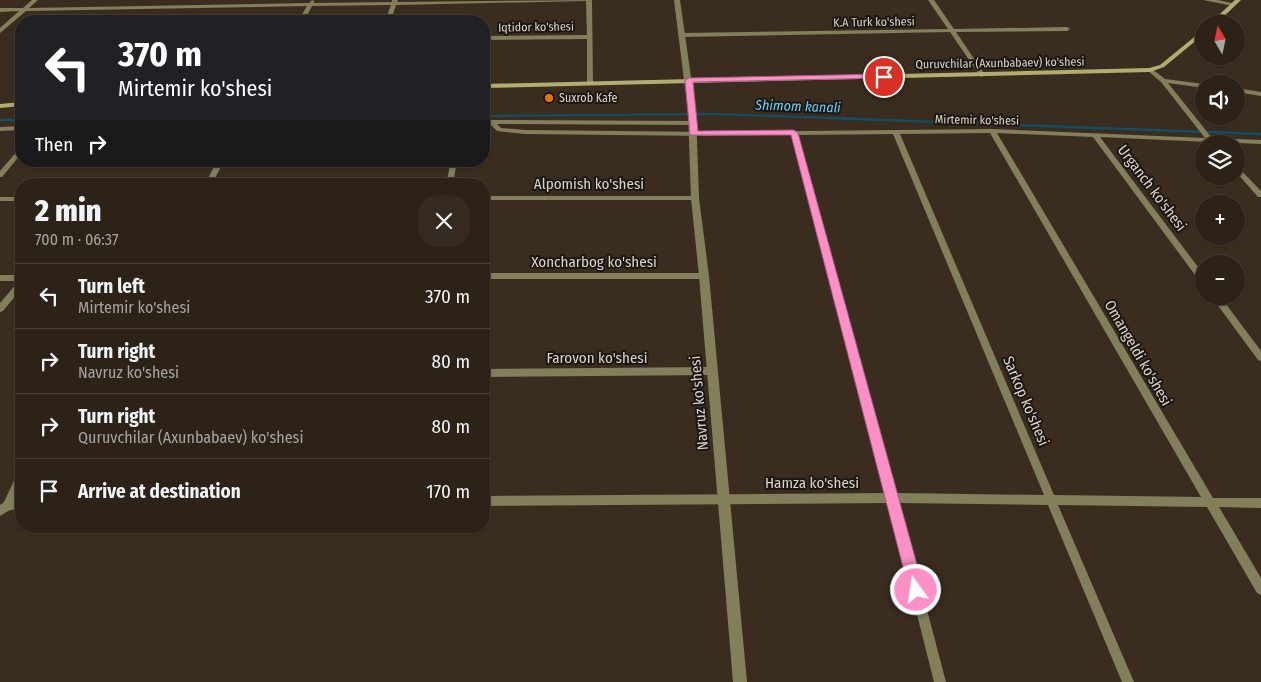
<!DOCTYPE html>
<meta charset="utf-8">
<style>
body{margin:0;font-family:"Fira Sans Condensed",sans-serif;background:#342a21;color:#f1f3f6;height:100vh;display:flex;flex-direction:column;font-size:19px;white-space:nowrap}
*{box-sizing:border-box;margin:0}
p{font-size:16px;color:#a6a4a2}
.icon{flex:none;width:28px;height:28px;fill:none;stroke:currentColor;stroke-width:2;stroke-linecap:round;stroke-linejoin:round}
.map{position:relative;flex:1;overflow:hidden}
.details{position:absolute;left:15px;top:178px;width:475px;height:355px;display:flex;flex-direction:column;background:#2c2218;border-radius:20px;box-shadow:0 1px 4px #0004,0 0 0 1px #483f37}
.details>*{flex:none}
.banner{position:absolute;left:15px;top:15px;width:475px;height:152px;border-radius:20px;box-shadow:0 1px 4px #0004,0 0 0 1px #483f37;background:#202124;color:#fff;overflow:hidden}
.needle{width:32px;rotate:351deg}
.controls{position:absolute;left:1195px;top:15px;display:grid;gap:10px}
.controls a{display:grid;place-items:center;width:50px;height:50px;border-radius:50%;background:#2c2218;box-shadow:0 1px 4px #0004,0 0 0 1px #483f37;font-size:25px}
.pin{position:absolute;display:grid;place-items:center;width:42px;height:42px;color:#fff;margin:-21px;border:2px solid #fff;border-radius:50%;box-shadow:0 1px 5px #0007}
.me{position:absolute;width:55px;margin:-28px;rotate:346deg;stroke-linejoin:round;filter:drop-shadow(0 0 4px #0008)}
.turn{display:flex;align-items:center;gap:18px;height:105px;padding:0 20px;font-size:22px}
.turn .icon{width:65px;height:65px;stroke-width:2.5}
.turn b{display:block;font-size:35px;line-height:42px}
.then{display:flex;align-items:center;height:48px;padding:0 20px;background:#0003;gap:10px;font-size:19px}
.round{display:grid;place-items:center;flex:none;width:52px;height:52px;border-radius:20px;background:#342a21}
.head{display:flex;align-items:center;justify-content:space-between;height:85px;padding:0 20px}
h1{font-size:30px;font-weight:800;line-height:38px}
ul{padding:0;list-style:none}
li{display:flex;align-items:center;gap:15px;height:65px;padding:0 20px;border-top:1px solid #483f37}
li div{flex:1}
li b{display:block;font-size:19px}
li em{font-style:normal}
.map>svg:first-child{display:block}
</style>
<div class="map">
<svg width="1261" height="682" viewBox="0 0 1261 682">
<rect width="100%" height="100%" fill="#3a2d20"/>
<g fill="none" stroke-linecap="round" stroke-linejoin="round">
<path stroke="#134e66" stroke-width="2" d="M484,116l231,-2 149,5"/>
<path stroke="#134e66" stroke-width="2.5" d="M830,118l431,16
M0,120h21"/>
<path fill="#827f5a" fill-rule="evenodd" d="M32,0h6l-9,8 280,-5 3,-3 2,1v2l78,-1v-2h6l-1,2 195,-2 1,83 -3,2 -3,-2v-44l-103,1v-4l103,-1 -1,-34 -190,4 -5,16h-6l6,-16 -79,1 -8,15h-6l9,-15 -281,5 -26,22v-5l19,-17 -19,1v-4h23z
M928,0h6l20,29 113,-2 3,2 -3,2 -111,1 29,43 -3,2 -2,-1 -30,-44 -269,5 -3,-2 3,-2 267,-4z
M1148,69h4l13,10 39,5v4l-36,-5 44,55 49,2v4l-46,-2 -4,2 -3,-2 -108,-5 104,138v9l-3,-1 -108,-146 -96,-4 216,365h48v10l-42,-1 42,71v17l-4,-2 -50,-86 -149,-2 76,177h-12l-74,-177 -149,-2 47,179h-12l-45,-179 -405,3v-10l403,-3 -96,-358 -82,1 -184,-2 -28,-3 -7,-7h-6v-4l209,1 3,2 -3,2 -196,-1 4,4 24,2 184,2 283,-3 213,9 -44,-56 -13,-11zM990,133l211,364 -147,-2 -154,-361zM893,134l151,361 -147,-2 -99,-358z
M1236,88l25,4v4l-25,-4z
M21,126v4l-21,1v-4z
M21,148v6l-19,23h-2v-6l19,-22z
M217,161h7l-12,23h-7z
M451,161h6l-4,23h-7z
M1236,166l2,1 23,24v6h-3l-22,-25z
M484,196h211l4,2 -4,2h-211z
M0,197h21v4h-21z
M484,273h220l4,3 -4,3h-220z
M0,275h21v6h-21z
M21,281v8l-18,22 -3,1v-9l18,-21z
M1211,296h9l41,55v10l-3,-1z
M711,367l3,1 2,3 -2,3 -3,1 -227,2v-8z
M21,473v15l-5,12 5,-1v10l-11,1 -10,6v-11l4,-3 13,-28z"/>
<path fill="#827f5a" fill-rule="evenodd" d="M674,0h6l16,112 3,86 10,78 38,406h-14l-34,-406 -8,-78 -3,-86z
M1203,0h15l18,4 -3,2z"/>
<path fill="#b1ac70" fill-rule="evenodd" d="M1235,0h6l-25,24h-7z
M1204,29v5l-40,33 -14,5 -666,16v-4l665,-16 11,-3z
M21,102v4l-21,2v-4z"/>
</g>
<path fill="#fb8fc6" stroke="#a35d81" d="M884,74l4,3 -1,1 -194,4 5,49 96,-1 4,3 126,457 -2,5 -6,3 -5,-3 -2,-5 -118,-455h-101l-5,-55 4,-2z"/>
<circle fill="#e8710a" stroke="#1c1711" stroke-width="2" cx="549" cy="98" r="5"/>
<g text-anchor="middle" stroke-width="4" stroke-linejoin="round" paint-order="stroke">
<g font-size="12" fill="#dbd3cb" stroke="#1c1711">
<text transform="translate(874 22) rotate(-1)" y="4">K.A Turk ko'shesi</text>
<text transform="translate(536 27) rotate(-1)" y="4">Iqtidor ko'shesi</text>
<text transform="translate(1000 63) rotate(-1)" y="4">Quruvchilar (Axunbabaev) ko'shesi</text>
<text transform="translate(977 120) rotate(1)" y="4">Mirtemir ko'shesi</text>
</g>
<g font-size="12" fill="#dbd3cb" stroke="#1c1711" text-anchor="start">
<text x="559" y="102">Suxrob Kafe</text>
</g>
<g font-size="14" font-style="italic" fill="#65cefe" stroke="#1c1711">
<text transform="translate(798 106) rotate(2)" y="5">Shimom kanali</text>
</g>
<g font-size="15" fill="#dbd3cb" stroke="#1c1711">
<text x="589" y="189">Alpomish ko'shesi</text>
<text transform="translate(1152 188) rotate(53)" y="5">Urganch ko'shesi</text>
<text x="594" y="267">Xoncharbog ko'shesi</text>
<text transform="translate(1138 353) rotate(60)" y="5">Omangeldi ko'shesi</text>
<text x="597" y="363">Farovon ko'shesi</text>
<text transform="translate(1026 401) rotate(67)" y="5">Sarkop ko'shesi</text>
<text transform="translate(699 403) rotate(-95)" y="5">Navruz ko'shesi</text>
<text x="812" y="488">Hamza ko'shesi</text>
</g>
</g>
</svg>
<div class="controls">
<a><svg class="needle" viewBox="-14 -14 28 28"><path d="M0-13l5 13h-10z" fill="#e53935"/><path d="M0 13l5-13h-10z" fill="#a6a4a2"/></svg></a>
<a><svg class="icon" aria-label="sound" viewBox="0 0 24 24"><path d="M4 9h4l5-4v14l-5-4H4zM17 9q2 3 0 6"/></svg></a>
<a><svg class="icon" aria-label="layers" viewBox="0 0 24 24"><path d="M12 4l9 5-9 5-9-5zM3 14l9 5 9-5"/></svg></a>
<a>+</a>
<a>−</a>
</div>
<div class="pin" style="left:884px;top:77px;background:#d93025"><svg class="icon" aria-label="arrive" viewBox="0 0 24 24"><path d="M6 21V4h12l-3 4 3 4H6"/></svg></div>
<svg class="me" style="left:916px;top:590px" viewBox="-20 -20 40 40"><circle r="17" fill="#fb8fc6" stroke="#fff" stroke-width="3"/><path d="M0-11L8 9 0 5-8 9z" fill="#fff"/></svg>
<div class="banner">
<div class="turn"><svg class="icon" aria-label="left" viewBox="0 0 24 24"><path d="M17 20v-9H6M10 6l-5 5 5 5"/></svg><div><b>370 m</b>Mirtemir ko'shesi</div></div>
<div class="then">Then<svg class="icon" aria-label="right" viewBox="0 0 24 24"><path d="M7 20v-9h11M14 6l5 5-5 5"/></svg></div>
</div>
<section class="details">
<div class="head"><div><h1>2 min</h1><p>700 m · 06:37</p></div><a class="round"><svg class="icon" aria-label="close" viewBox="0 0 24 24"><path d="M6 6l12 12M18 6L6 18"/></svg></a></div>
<ul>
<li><svg class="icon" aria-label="left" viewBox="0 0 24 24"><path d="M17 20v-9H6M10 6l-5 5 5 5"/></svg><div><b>Turn left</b><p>Mirtemir ko'shesi</p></div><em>370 m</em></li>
<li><svg class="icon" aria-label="right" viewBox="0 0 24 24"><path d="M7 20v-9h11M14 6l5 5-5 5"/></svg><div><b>Turn right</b><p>Navruz ko'shesi</p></div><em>80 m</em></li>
<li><svg class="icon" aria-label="right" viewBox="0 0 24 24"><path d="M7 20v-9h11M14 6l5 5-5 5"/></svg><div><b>Turn right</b><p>Quruvchilar (Axunbabaev) ko'shesi</p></div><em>80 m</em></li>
<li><svg class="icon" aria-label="arrive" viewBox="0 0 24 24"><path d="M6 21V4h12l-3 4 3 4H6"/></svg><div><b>Arrive at destination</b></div><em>170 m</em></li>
</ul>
</section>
</div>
